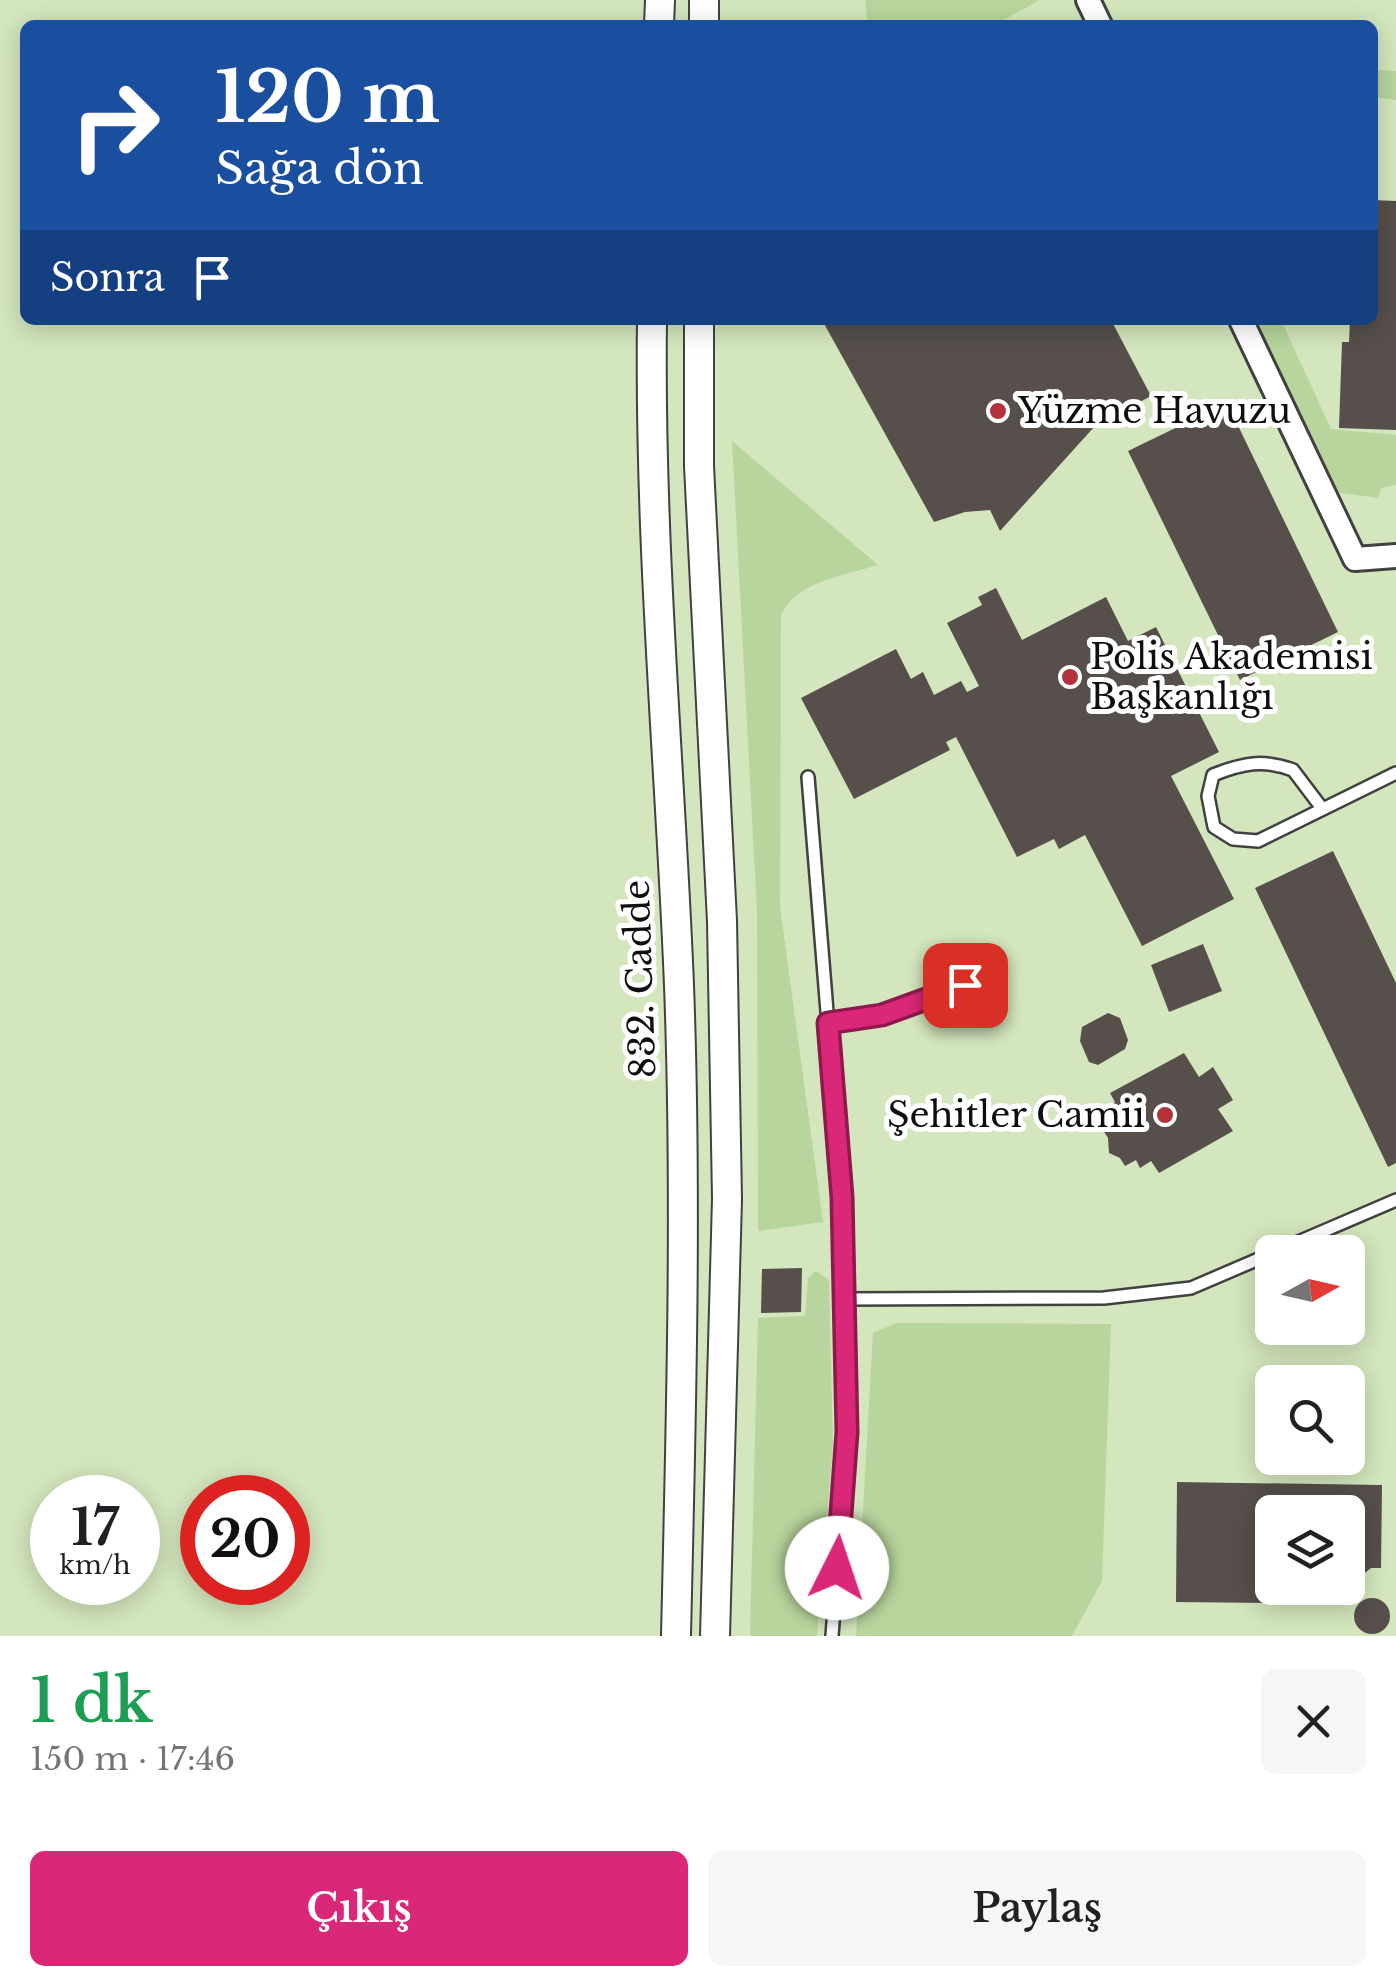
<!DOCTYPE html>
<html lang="tr">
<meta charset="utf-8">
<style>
body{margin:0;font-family:"Libre Baskerville",serif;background:#f6f6f6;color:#202124;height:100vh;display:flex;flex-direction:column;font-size:38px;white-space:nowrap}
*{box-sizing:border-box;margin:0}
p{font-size:32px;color:#757577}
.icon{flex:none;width:55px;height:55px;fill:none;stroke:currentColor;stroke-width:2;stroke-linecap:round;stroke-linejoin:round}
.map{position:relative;height:1636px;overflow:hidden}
.sheet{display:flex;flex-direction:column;background:#fff;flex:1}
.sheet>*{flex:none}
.hud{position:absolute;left:20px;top:20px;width:1358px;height:305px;border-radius:15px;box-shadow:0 5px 25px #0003;background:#1a4fa0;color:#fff;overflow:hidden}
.needle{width:65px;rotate:82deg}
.buttons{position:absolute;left:1255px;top:1235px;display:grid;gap:20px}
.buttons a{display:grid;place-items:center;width:110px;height:110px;border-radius:15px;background:#fff;box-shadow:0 5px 25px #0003;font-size:50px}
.speed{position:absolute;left:30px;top:1475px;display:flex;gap:20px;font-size:50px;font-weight:700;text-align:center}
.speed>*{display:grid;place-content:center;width:130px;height:130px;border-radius:50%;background:#fff;box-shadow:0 5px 25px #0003;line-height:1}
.speed small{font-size:25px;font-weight:400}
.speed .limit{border:15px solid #d22;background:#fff;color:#111}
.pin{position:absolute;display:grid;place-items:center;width:85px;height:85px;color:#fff;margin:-42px;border-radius:20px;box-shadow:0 5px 15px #0006}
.me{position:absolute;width:110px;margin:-55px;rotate:4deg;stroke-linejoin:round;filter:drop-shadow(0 0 8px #0008)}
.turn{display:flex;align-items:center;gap:35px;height:210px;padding:0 30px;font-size:45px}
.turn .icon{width:130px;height:130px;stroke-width:2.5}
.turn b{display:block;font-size:70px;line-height:85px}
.then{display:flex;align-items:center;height:95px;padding:0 30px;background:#0003;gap:20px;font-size:38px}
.round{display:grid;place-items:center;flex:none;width:105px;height:105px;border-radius:15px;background:#f6f6f6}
.head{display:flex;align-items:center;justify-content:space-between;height:170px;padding:0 30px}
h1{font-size:60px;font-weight:600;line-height:75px;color:#1e9e55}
.action{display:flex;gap:20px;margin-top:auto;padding:20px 30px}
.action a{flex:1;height:115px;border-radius:15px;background:#db2777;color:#fff;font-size:40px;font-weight:600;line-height:115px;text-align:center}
.action a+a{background:#f6f6f6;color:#202124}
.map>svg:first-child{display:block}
</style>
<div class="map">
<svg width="1396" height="1636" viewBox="0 0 1396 1636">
<rect width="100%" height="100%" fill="#fefbf0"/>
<path fill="#d3e6bd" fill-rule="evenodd" d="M0,0h1396v1636h-1396zM25,25h1347v295h-1347zM1272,1252h76v76h-76zM1272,1382h76v76h-76zM52,1498h86v84h-86zM202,1498h86v84h-86zM1272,1512h76v76h-76z"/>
<path fill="#b8d59d" d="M865,0h175l-46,25h-126z
M1373,70l23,1v29l-23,-3z
M1254,320h27l50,109 65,6v50l-15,3 -3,10 -43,-6z
M732,441l146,124c-32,10 -82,16 -97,50l-1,292 43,315 -65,9 -1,-319z
M816,1271l13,9 4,164 -16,192h-67l8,-318 47,-2 3,-38z
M896,1323l215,1 -9,257 -30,55h-216l17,-303z"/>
<path fill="#564f4b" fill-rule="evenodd" d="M1372,200l24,1v229l-57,-2 3,-86h7l1,-22h22z
M822,320h289l40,76 -56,30 -95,105 -10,-21 -25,2 -31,10z
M1227,403l111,229 -98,48 -112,-229z
M996,588l26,52 84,-43 22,44 28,-14 63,125 -48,24 63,123 -92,47 -57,-111 -26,14 -5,-10 -37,18 -61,-120 -10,5 4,8 -96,49 -53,-101 95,-49 15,30 12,-7 11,23 27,-14 6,11 12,-6 -32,-63 35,-18 -4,-8z
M1333,851l63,132v180l-8,4 -133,-279z
M1203,944l19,47 -53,21 -18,-47z
M1108,1013l12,5 8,22 -3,9 -27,16 -9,-3 -9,-21 2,-14z
M1184,1053l15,24 14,-10 20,33 -15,9 15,22 -74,42 -8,-12 -11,7 -4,-8 -11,6 -5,-8 -11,-5 -1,-15 -7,-11 10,-6 -7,-12 11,-7 -5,-9z
M802,1268l-1,44 -40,1 1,-44z
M1177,1482l205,3 -1,83h-10l-15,12 -7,24 -173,-2zM1272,1512h76v76h-76z
M1354 1616a18 18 0 1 1 36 0a18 18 0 1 1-36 0Z"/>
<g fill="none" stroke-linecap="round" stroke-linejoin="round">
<defs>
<path id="service" d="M808,777l34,420 5,235 -15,204
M1321,807l-28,-37c-30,-11 -50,-7 -80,5l-5,21 6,31 19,12 25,2 138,-68
M827,1023l55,-8 83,-30
M844,1299l260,-1 87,-10 205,-88"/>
<path id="minor" d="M1088,0l12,25
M1241,320l114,239 41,-3"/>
<path id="tertiary" d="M659,25l1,-25
M704,25v-25
M652,320c-3,222 18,444 27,665 8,217 2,434 -3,651
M699,320v146l23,455 5,278 -12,437"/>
</defs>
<use href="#service" stroke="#414141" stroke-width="16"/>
<use href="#minor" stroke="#414141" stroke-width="28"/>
<use href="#tertiary" stroke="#414141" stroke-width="32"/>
<use href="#service" stroke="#fff" stroke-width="11"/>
<use href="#minor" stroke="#fff" stroke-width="22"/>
<use href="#tertiary" stroke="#fff" stroke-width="28"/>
</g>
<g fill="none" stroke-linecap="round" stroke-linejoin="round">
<defs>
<path id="route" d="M837,1568l10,-136 -5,-235 -14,-174 54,-8 83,-30"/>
</defs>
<use href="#route" stroke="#8e194d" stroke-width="25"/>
<use href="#route" stroke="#db2777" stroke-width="18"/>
</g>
<g fill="#b3313b" stroke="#fff" stroke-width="4">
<circle cx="998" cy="411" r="10"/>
<circle cx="1070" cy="677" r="10"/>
<circle cx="1165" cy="1115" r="10"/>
</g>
<g text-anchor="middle" stroke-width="10" stroke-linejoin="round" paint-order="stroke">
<g font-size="35" fill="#0e0e0e" stroke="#fff" text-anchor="start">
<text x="1018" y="423">Yüzme Havuzu</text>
<text x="1090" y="669">Polis Akademisi<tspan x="1090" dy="40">Başkanlığı</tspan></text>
<text x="1145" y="1127" text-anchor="end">Şehitler Camii</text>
</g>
<g font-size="35" fill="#0e0e0e" stroke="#fff">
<text transform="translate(640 979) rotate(-92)" y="12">832. Cadde</text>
</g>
</g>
</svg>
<div class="buttons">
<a><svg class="needle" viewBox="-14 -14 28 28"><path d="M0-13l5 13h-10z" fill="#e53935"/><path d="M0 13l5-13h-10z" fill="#757577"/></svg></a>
<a><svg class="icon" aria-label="search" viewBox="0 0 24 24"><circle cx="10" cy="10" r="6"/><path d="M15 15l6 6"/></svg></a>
<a><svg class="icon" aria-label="layers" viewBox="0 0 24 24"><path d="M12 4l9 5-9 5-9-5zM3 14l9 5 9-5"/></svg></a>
</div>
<div class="speed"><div>17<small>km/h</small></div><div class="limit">20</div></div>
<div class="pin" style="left:965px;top:985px;background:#d93025"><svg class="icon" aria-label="arrive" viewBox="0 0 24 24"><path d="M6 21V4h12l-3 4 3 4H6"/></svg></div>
<svg class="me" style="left:837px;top:1568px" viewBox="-20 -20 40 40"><circle r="19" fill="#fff"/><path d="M0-13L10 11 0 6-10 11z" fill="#db2777"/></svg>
<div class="hud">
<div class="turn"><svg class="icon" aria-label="right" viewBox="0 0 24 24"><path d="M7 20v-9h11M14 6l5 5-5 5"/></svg><div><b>120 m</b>Sağa dön</div></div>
<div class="then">Sonra<svg class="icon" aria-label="arrive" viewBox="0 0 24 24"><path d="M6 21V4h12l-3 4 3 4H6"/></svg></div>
</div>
</div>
<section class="sheet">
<div class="head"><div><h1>1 dk</h1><p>150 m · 17:46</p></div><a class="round"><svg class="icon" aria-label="close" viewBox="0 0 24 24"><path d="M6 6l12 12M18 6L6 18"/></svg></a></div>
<div class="action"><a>Çıkış</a><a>Paylaş</a></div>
</section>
